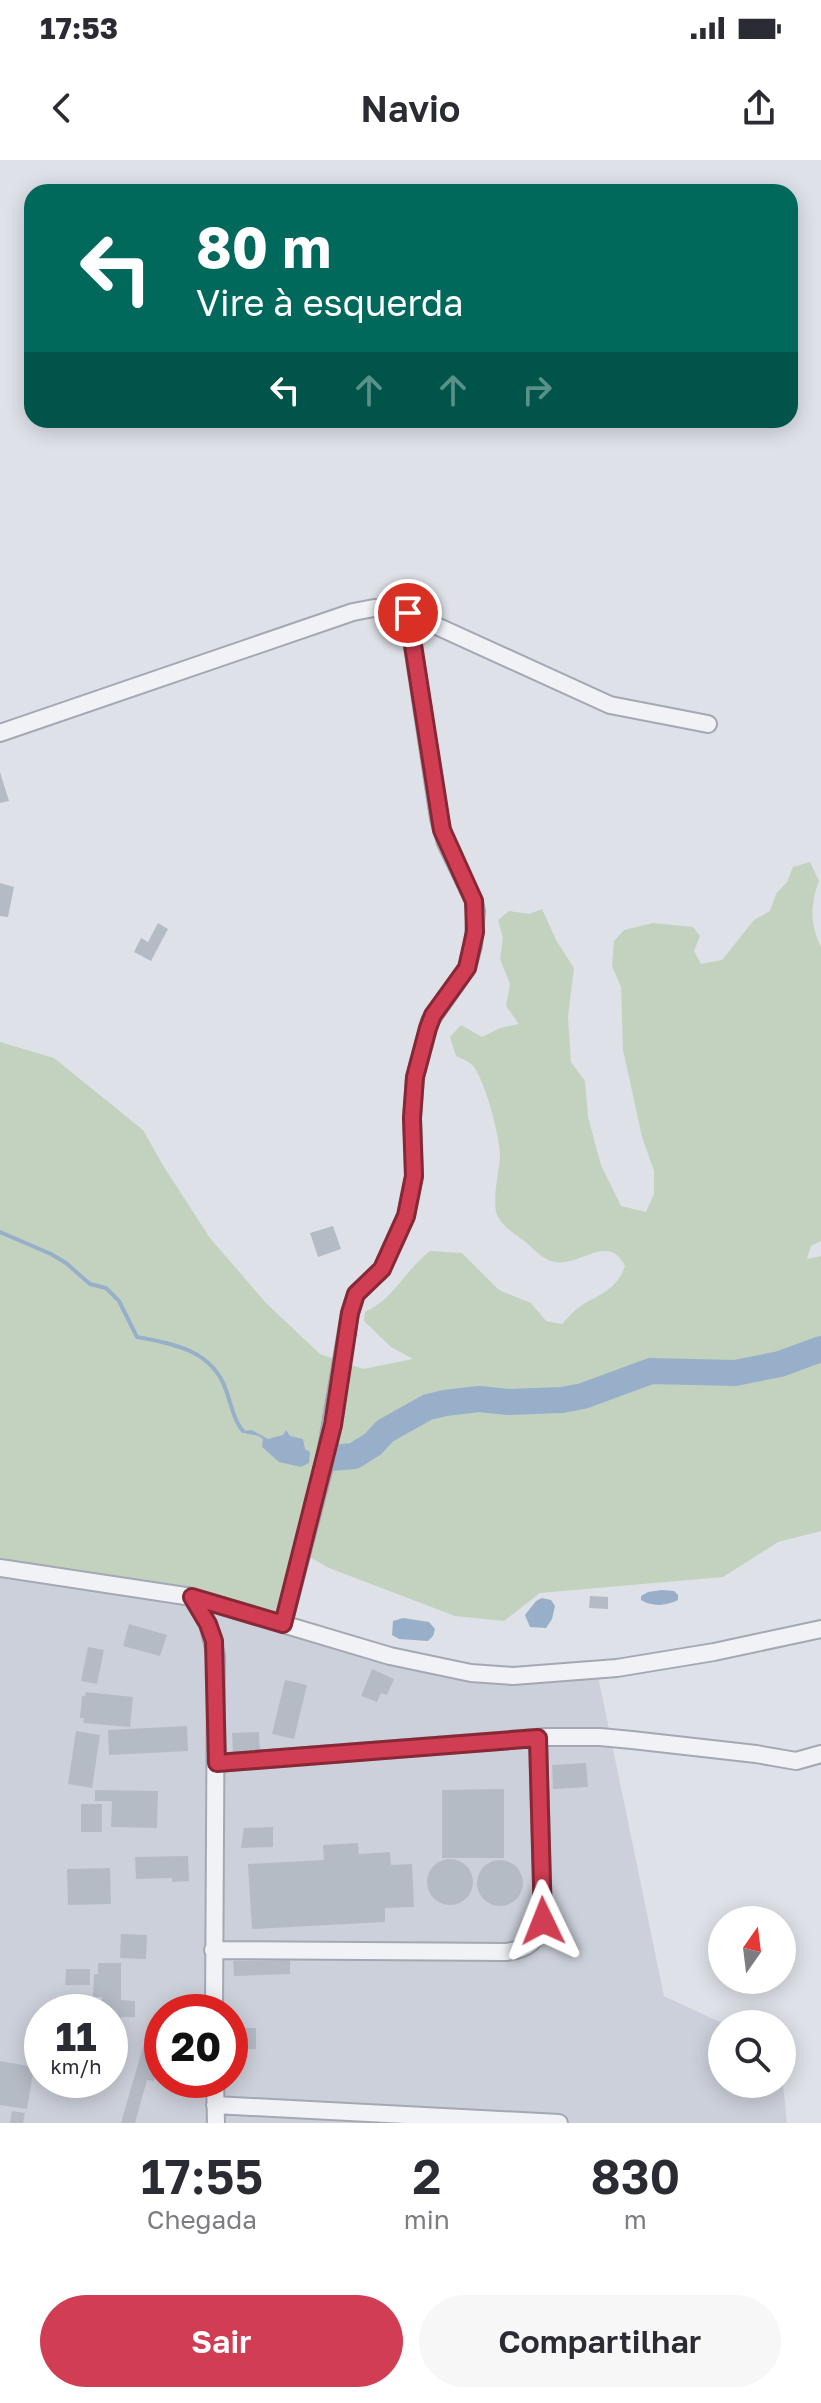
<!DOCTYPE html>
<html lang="pt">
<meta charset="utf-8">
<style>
body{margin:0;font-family:"Golos Text",sans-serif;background:#f7f7f7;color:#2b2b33;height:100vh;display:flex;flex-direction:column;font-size:30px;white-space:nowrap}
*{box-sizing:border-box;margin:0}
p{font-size:26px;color:#7c7c81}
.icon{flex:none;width:44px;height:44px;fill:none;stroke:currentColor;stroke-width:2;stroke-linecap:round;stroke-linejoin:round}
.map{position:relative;height:1963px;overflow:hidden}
.drawer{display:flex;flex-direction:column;background:#fff;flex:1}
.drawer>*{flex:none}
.guide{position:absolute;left:24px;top:24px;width:774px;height:244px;border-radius:24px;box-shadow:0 4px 20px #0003;background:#00695c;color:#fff;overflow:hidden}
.needle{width:52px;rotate:14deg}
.controls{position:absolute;left:708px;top:1746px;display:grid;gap:16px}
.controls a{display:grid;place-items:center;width:88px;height:88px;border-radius:50%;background:#fff;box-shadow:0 4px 20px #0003;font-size:40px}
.speed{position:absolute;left:24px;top:1834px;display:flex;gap:16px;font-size:40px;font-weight:700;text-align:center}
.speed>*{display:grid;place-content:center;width:104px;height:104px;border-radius:50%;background:#fff;box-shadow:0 4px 20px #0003;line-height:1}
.speed small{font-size:20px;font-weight:400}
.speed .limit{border:12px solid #d22;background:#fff;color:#111}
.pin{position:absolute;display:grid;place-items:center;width:68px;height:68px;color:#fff;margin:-34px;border:4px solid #fff;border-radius:50%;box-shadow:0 2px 8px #0007}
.me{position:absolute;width:88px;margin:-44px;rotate:358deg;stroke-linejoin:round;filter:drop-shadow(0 0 6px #0008)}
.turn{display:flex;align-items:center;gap:28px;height:168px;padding:0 40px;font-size:36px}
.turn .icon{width:104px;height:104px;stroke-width:2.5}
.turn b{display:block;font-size:56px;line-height:68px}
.lanes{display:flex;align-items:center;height:76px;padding:0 40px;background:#0003;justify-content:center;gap:40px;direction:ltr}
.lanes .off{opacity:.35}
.eta{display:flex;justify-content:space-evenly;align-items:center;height:136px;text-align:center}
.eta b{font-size:48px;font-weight:600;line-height:56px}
.cta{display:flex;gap:16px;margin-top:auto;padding:16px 40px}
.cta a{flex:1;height:92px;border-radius:48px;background:#d13e53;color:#fff;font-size:32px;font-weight:600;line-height:92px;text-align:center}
.cta a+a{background:#f7f7f7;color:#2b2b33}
.status{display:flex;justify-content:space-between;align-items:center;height:56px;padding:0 40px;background:#fff;direction:ltr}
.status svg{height:22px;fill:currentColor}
header{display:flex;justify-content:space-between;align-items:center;height:104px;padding:0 40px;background:#fff;font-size:36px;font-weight:600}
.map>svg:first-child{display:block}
</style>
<div class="status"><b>17:53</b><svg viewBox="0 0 49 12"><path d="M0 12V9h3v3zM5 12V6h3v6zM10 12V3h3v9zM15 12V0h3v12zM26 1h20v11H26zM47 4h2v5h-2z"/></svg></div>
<header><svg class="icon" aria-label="back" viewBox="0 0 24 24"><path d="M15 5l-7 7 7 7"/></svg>Navio<svg class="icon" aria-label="share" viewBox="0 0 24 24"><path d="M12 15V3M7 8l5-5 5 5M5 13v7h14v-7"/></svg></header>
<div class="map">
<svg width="821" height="1963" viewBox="0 0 821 1963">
<rect width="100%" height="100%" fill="#dee1e8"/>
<path fill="#ccd0da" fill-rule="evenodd" d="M0,1413l181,28 218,61 199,14 66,320 60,28 -2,60h60v-9l5,48h-787zM42,1852h68v68h-68zM162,1852h68v68h-68z"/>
<path fill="#c3d2bf" d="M810,702l9,19c-9,23 -9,44 2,66v294l-10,5 -4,13 14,-3v275l-43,11 -55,35 -183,16 -36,28 -49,-5 -126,-48 -30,-17 -19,76 -81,-25 -199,-29v-531l54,16 89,72 21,37 46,71 56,65 54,51 43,15 50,-10 -22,-12 -27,-26 1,-9c29,-13 41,-43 65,-61l32,2 37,37 32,13 15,18 16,3c6,-6 12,-14 20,-19 19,-11 35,-16 43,-39 -16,-34 -46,1 -70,-4 -16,-3 -23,-17 -35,-24 -8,-6 -16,-11 -22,-21 -7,-13 1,-45 2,-60 1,-17 -16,-81 -28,-92 -4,-4 -11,-7 -16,-9l-6,-19 11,-12 21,12 18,-9 19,-4 -13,-18 4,-22 -10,-25 3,-21 -5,-18 11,-9 20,3 13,-5 14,31 18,28 -6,48 3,46 14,19 3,36 13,48 20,41 25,6 8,-18v-23l-12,-34 -19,-87 -2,-63 -9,-21 2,-25 10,-11 29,-7 40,4 7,9 -6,15 7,13 21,-4 32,-40 16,-9 6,-17 11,-12 6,-15z"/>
<path fill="#97afc9" d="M252,1270l16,9 15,-4 3,-5 4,6 13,3 2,10 5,3 -1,11 -8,4 -22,-5 -17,-15 1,-8c-7,-6 -15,-3 -22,-8z
M662,1430l12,1 4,4v5c-11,6 -26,7 -37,0v-4l7,-4z
M542,1438l9,2 4,6 -3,13 -6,9 -16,-1 -5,-12 11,-14z
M403,1458l26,4 6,7 -2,7 -5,5 -29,-2 -7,-4 1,-14z"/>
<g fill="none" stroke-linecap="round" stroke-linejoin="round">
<path stroke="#97afc9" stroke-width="4" d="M0,1072l51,22 15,9 24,21 16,4 13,13 18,36c37,7 75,13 89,53 5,14 8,31 17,41"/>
<path stroke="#97afc9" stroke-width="26" d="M331,1298l23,-2 19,-12 12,-13 43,-24 17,-4 34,-4 30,3 53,-2 21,-4 68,-25 84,2 45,-9 41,-15"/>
</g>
<path fill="#b5bbc5" d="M0,612l9,29 -9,2z
M0,723l14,4 -6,30 -8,-1z
M158,763l10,6 -17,32 -17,-9 7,-14 7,4z
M333,1066l8,23 -23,8 -8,-24z
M590,1436l18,1v12l-19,-1z
M129,1464l38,11 -7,21 -37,-10z
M88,1487l16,3 -7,34 -16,-3z
M372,1509l22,10 -7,16 -6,-2 -4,9 -16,-6z
M285,1520l22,5 -13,54 -22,-5z
M86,1532l47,5 -3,30 -47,-4 1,-5h-4l2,-22h3z
M187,1566l1,25 -79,4 -1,-25z
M76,1571l24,4 -8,53 -24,-4z
M259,1572l1,22 -27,1 -1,-22z
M586,1603l2,24 -35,2 -1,-24z
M504,1629v69h-62v-68z
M95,1630l63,1 -1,37 -46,-1 1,-26h-17z
M81,1644h21v28h-21z
M273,1667v20l-32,1 3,-20z
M358,1683l1,11 31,-2 1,13 21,-1 2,43 -29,1v14l-133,7 -4,-65 76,-4 -1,-15z
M188,1696l1,25 -17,1v-4l-36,1 -1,-22z
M427 1722a23 23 0 1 1 46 0a23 23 0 1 1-46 0Z
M477 1723a23 23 0 1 1 46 0a23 23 0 1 1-46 0Z
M110,1708l1,36 -43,1 -1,-36z
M121,1774l26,1 -1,24 -26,-1z
M290,1800v14l-56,2 -1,-15z
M98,1803h23v37l14,1v16h-14v4h-11v-9h-8v-15h-9l1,-23h4z
M66,1809h24v16h-25z
M69,1837l29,2 -1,13h-29z
M236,1868h20v21h-20z
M145,1880l17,1v20l-3,-1 -5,21 -7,-1 -12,43h-14z
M0,1901l34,6 -7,42 -27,-4z
M12,1951l13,2 -2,10h-13z"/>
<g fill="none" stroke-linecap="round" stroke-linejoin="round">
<defs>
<path id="minor" d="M0,573l353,-121 21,-4 34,5 202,92 98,19
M0,1408l192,29 198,59 81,17 42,3 104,-8 97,-16 107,-23
M192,1437l16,27 8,32 -2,356
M283,1464l40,-153 27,-158 6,-19 26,-25 24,-53 8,-40 -2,-58 3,-41 15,-56 37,-53 6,-22 3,-35 -2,-10 -28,-58 -7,-24 -31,-206
M217,1603l330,-26h53l32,3 124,14 40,7 25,-7
M213,1790l293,2c23,-3 30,-10 37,-31l-5,-183
M215,1920l1,43
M215,1945l344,18"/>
</defs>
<use href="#minor" stroke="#a3a8b2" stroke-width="20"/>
<use href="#minor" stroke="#f0f2f6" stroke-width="16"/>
</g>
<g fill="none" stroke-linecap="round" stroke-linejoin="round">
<defs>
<path id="route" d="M408,453l34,217 32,71 1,31 -8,36 -34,47 -5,13 -13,49 -3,41 2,58 -8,40 -24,53 -26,25 -6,19 -17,112 -50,199 -91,-27 16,27 6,17 3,122 321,-25 5,183"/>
</defs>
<use href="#route" stroke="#882836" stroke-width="20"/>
<use href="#route" stroke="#d13e53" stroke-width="14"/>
</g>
</svg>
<div class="controls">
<a><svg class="needle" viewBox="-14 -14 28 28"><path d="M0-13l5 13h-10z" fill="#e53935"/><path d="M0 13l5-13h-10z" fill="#7c7c81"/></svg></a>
<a><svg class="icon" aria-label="search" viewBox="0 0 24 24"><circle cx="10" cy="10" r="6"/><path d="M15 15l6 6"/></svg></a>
</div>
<div class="speed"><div>11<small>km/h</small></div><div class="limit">20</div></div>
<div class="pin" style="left:408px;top:453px;background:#d93025"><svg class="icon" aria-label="arrive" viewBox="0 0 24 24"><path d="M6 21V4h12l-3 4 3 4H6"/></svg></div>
<svg class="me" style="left:543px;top:1761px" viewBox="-20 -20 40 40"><path d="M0-17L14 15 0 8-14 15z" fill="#d13e53" stroke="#fff" stroke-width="4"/></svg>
<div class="guide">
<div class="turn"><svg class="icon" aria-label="left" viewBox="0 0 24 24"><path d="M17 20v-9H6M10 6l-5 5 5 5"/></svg><div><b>80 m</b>Vire à esquerda</div></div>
<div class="lanes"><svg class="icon" aria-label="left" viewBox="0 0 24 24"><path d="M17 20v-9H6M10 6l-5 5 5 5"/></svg><svg class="icon off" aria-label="ahead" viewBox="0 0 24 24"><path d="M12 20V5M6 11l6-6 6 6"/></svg><svg class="icon off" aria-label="ahead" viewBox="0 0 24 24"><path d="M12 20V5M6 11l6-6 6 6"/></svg><svg class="icon off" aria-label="right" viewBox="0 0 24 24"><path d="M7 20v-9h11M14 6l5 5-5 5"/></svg></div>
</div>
</div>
<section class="drawer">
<div class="eta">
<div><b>17:55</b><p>Chegada</p></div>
<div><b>2</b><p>min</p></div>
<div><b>830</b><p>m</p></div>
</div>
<div class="cta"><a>Sair</a><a>Compartilhar</a></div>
</section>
